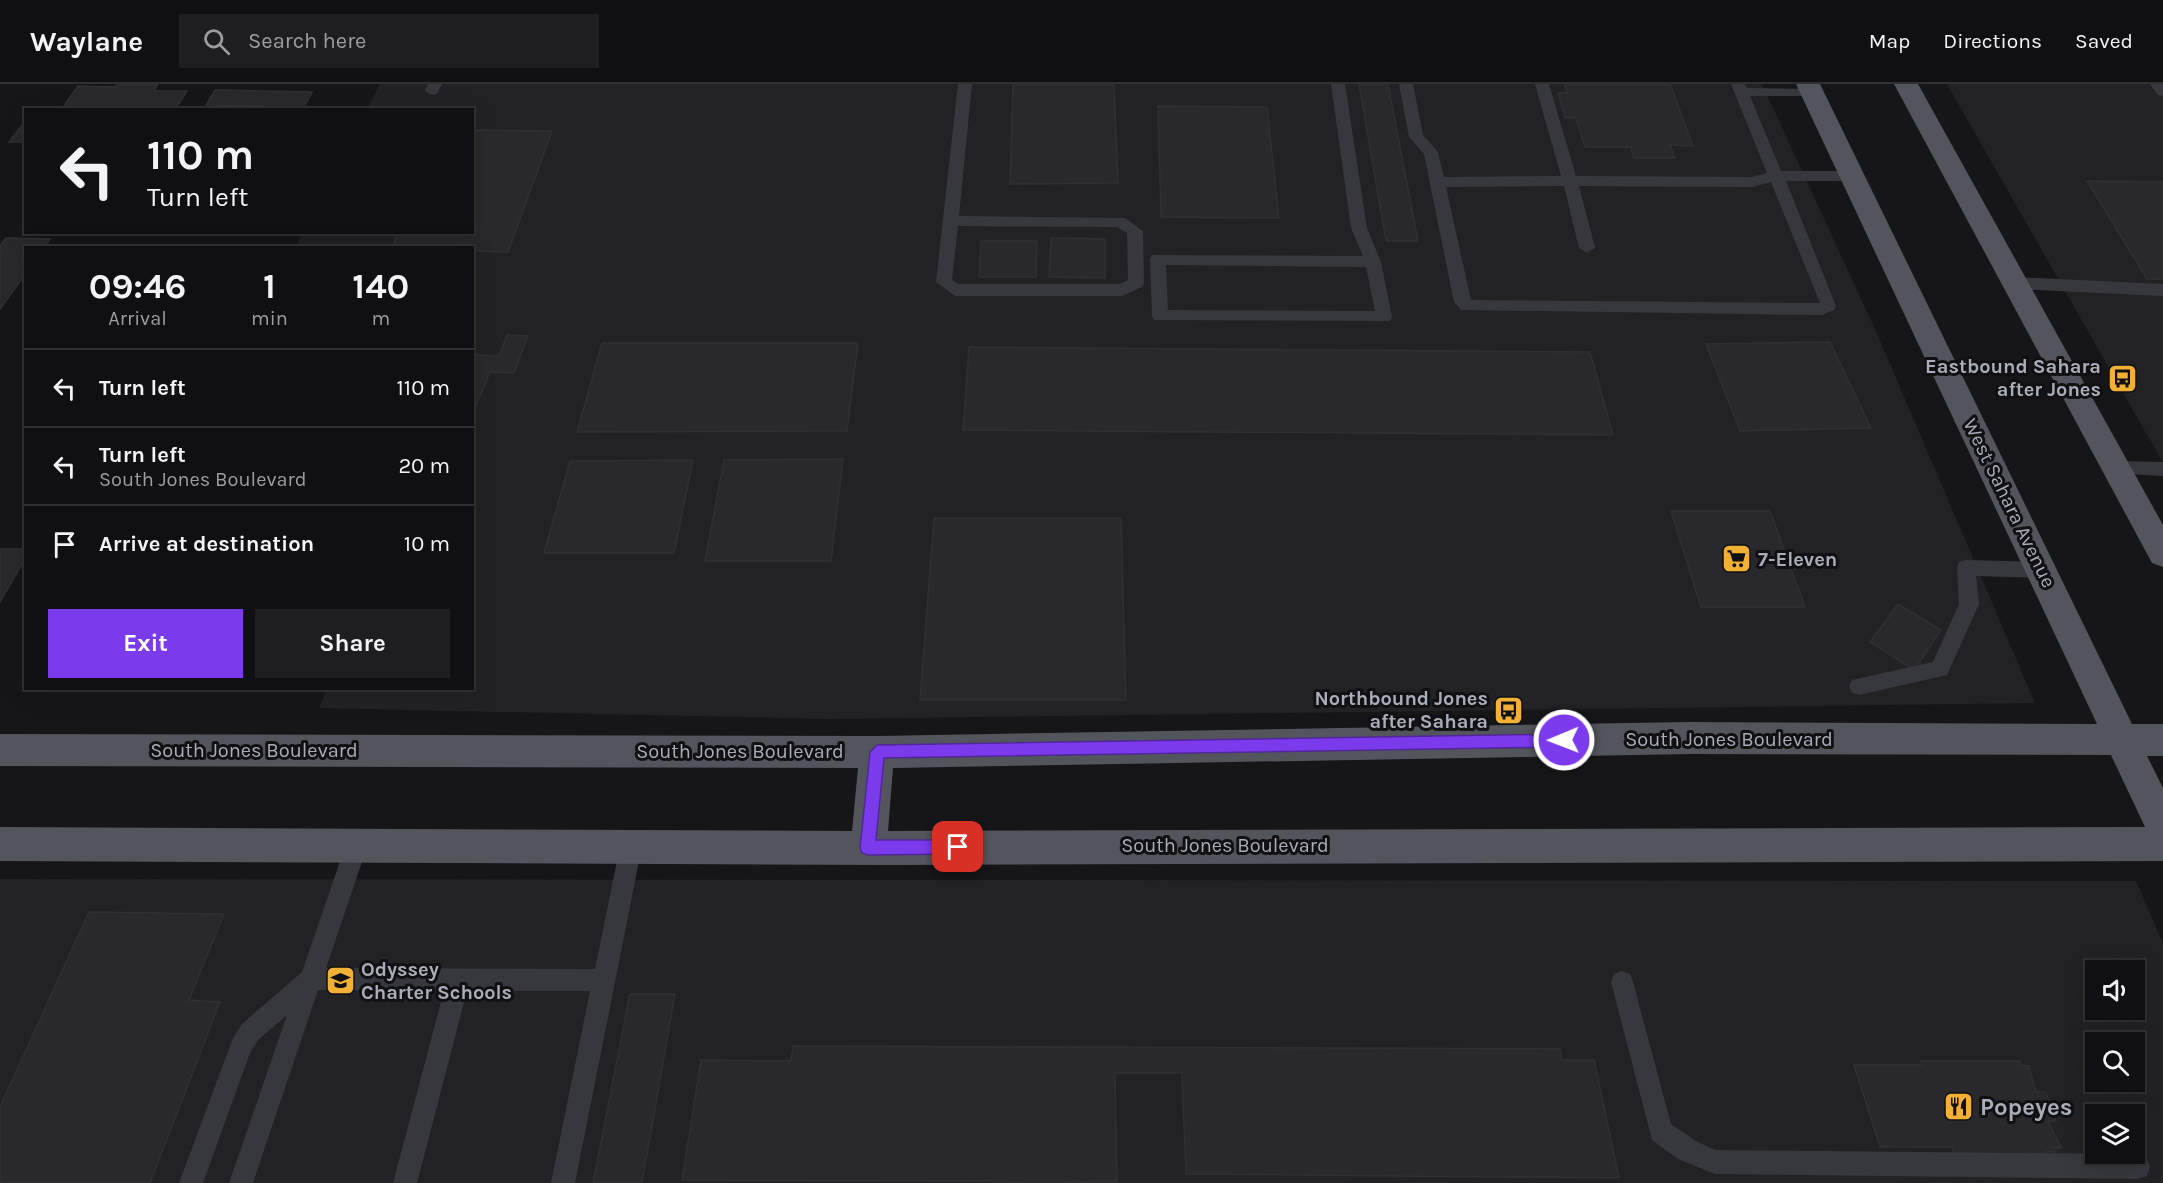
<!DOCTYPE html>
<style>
body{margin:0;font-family:Karla,sans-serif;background:#1e1e20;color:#f1f3f6;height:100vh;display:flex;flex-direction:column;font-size:22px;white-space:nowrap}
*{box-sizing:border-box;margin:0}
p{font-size:20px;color:#9c9d9f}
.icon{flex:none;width:33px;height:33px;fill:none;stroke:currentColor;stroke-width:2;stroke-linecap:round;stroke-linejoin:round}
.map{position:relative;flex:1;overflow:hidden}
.panel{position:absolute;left:24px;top:162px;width:450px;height:444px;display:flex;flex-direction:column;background:#101012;border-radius:0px;box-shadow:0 6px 24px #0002,0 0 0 2px #303032}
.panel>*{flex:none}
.banner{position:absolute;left:24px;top:24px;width:450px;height:126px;border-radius:0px;box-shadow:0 6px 24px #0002,0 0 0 2px #303032;background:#101012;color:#f1f3f6;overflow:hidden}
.controls{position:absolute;left:2085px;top:876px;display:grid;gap:12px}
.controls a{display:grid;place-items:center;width:60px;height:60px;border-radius:0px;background:#101012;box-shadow:0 6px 24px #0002,0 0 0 2px #303032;font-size:30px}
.pin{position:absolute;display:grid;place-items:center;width:51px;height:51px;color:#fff;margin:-26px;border-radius:12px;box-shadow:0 3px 9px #0006}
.me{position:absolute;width:66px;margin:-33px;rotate:269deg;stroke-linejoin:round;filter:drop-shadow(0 0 4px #0008)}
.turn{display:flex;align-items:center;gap:21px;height:126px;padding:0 24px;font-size:27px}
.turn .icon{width:78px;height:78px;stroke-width:2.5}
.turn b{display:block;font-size:42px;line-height:51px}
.eta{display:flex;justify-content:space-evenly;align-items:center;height:102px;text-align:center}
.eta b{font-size:36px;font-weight:700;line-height:42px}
.cta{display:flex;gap:12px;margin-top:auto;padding:12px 24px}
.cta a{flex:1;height:69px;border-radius:0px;background:#7c3aed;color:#fff;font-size:24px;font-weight:700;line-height:69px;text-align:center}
.cta a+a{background:#1e1e20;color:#f1f3f6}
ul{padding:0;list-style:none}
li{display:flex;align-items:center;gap:18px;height:78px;padding:0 24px;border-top:2px solid #303032}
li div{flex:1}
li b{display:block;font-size:22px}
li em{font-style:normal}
header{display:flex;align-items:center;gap:36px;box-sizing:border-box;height:84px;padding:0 30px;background:#101012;border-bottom:2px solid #303032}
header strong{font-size:28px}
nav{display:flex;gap:33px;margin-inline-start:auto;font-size:21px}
.search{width:420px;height:54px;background:#1e1e20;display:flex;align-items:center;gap:15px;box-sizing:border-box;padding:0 21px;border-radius:0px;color:#9c9d9f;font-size:22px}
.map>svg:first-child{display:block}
</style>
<header>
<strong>Waylane</strong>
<div class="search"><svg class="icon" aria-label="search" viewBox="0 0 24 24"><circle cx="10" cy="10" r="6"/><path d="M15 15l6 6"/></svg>Search here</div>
<nav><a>Map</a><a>Directions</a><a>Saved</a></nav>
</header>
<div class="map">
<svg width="2163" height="1099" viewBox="0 0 2163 1099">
<rect width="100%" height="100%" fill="#161618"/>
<path fill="#222225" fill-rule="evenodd" d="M380,0h1382l113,245 160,374 -1207,16 -509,-11 8,-19 145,-1v-440h-177l8,-15 169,-1v-122l-105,-1z
M1947,0h216v379z
M0,795l2136,2 27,62v240h-2163zM2096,886h38v40h-38zM2096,958h38v40h-38zM2096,1030h38v40h-38z"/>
<path fill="#29292c" stroke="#303034" stroke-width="1.5" d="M117,0h41l-4,7h33l-12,19h-114l17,-24 37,1z
M1013,0h101l4,99 -108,1z
M1359,0h29l30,157h-32z
M1565,0h105l23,62 -23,-1 5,13h-41l-3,-11h-46l-9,-29h-11l-7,-25h9z
M215,6l97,2 -8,15 26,1 -69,2 2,-4 -57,-1z
M1158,22l109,1 12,111 -118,-1z
M26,36v22h-17z
M472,46l80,1 -44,121 -36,-1v-3h-80l6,-16h74z
M2087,97l76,1v97h-16z
M6,154l44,1 -6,9h-18v25l-26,36v-63z
M1051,154l54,1v39l-56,-1z
M981,157h56l-1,36h-57z
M507,251l21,1 -14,37 -24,-1 -18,43v-60l27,1z
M1830,258l41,86 -131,3 -34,-87z
M602,259h256l-11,88 -270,1z
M969,263l621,5 23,83 -650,-5z
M843,375l-12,102h-126l19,-101z
M693,376l-19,93h-130l26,-92z
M1671,427h99l35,96h-104z
M934,434h187l5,182h-206z
M0,465h26v8l-26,45z
M1898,520l43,26 -27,40 -44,-28z
M89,828l135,2 -35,86 31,2 -70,181h-150v-76z
M630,910h45l-33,189h-49z
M793,962l767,3 2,11h32l25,118 -433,-4 -4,-101h-67l2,109 -435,-2 19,-120 90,1z
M1921,977h98l2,4 8,1 7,26h10l10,29h-8l13,27h-7l1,4 -8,-1 3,9 -95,-4 -3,-9h-72l-26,-82h69z"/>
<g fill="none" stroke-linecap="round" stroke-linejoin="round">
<path fill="#37383d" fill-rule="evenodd" d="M428,0h14l-5,10 -5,1 -7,-4z
M958,0h14l-13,132 166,2 18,13 1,52 -2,4 -20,9h-167l-19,-14zM958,142l159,1 10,6 1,47 -8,4h-162l-6,-4z
M1331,0h14l22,144 14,34 11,55 -2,4 -236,-1 -2,-4 -2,-57 2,-4 211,1 -12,-28zM1166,181l200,2 9,44 -207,-1z
M1399,0h14l10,51 15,17 6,25 117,-1 -26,-92h14l27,92 176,1 15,-4 -36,-89h14l2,4 70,1 2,3 -7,4h-62l31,75h71l8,5 -8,5h-66l50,125 -2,4 -12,5 -361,-5 -7,-8 -30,-148 -15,-17zM1771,98l49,121 -349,-3 -25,-113 118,-1 15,62 8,5 8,-5 -16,-62 173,1z
M2150,0h13v12l-5,-1z
M2014,193l149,7v12l-149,-7 -8,-6z
M2116,377l47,1v14l-53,-3 -3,-5 3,-5z
M1966,476l76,2 7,2 2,6 -2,6 -7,2 -66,-2 3,28 -32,71 -88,20 -7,-3 -3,-6 3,-6 81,-18 26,-58 -2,-36 2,-6z
M357,750l8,3 3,7 -42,124 269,1 25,-123 3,-7 8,-3 8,3 3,7 -67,337h-24l39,-192h-123l-50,192h-24l51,-192 -126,-1 -65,193h-24l58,-168 -29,25 -8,13 -47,130h-24l54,-145 9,-14 60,-52 44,-128 3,-7z
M1622,887l8,3 3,8 38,142 25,17 19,9 406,4h13v-12l8,3 8,22 -3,9 -9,3 -423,-5 -37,-15 -26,-19 -41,-158 3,-8z"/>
<path fill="#53555c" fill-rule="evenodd" d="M1796,0h24l312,640h31v32h-16l16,32v73l-1273,4 -890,-4v-34l852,4 6,-63 -858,-2v-32l877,2 813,-14 407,2zM1690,670l421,1 34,72 -1257,4 5,-63z
M1894,0h24l245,441v42l-11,-4z"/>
</g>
<path fill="#7c3aed" stroke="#51269a" stroke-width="1.5" d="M1564,650l7,6 -7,7 -680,11 -8,82h82l6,2 2,5 -2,5 -6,2 -90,1 -6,-2 -2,-5 10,-96 7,-7z"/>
<defs>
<symbol id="bus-square" viewBox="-11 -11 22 22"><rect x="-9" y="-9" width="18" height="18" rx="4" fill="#f2b134" stroke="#111113"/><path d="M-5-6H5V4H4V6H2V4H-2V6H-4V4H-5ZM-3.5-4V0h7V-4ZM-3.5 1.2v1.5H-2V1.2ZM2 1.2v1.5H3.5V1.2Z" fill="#111"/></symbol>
<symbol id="supermarket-square" viewBox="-11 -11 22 22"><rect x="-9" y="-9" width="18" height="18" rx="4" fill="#f2b134" stroke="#111113"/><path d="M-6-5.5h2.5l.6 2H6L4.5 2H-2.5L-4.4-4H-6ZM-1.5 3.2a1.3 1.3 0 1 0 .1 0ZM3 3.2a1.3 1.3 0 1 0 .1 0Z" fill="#111"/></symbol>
<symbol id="school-square" viewBox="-11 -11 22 22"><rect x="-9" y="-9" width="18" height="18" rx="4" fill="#f2b134" stroke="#111113"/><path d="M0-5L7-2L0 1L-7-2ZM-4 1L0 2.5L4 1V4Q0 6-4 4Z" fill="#111"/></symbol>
<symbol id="restaurant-square" viewBox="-11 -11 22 22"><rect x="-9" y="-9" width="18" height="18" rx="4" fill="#f2b134" stroke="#111113"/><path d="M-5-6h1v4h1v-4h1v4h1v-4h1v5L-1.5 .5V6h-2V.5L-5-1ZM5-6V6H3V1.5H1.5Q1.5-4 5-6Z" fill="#111"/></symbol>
</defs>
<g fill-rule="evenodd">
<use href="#bus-square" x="2106" y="278" width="33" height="33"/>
<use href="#supermarket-square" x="1720" y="458" width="33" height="33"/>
<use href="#bus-square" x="1492" y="610" width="33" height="33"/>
<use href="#school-square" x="324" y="880" width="33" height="33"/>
<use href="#restaurant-square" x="1942" y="1006" width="33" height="33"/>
</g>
<g text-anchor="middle" stroke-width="6" stroke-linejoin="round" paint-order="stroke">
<g font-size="20" font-weight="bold" fill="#a8adb8" stroke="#111113" text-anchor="end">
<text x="2101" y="289">Eastbound Sahara<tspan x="2101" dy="23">after Jones</tspan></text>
<text x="1758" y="482" text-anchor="start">7-Eleven</text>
<text x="1488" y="621">Northbound Jones<tspan x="1488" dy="23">after Sahara</tspan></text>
<text x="361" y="892" text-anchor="start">Odyssey<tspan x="361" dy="23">Charter Schools</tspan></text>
</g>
<g font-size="20" fill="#a8adb8" stroke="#111113">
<text transform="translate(2010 419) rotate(64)" y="7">West Sahara Avenue</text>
<text x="1729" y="662">South Jones Boulevard</text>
<text x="254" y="673">South Jones Boulevard</text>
<text x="740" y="674">South Jones Boulevard</text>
<text x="1225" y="768">South Jones Boulevard</text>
</g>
<g font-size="24" font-weight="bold" fill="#a8adb8" stroke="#111113" text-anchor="start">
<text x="1980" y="1031">Popeyes</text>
</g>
</g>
</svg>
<div class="controls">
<a><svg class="icon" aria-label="sound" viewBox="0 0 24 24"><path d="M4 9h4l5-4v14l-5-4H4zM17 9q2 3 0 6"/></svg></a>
<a><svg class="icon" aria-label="search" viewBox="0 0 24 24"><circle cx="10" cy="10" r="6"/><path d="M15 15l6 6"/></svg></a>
<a><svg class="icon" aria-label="layers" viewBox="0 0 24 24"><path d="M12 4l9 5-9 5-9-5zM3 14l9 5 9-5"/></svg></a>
</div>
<div class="pin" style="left:958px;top:763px;background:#d93025"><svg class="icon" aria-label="arrive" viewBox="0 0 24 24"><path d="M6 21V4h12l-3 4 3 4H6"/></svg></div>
<svg class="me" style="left:1564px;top:656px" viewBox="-20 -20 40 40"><circle r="17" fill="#7c3aed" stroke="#fff" stroke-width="3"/><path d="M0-11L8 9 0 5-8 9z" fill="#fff"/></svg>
<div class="banner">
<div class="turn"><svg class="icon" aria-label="left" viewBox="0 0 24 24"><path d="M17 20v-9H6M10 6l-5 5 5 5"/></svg><div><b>110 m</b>Turn left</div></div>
</div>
<section class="panel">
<div class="eta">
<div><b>09:46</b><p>Arrival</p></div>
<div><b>1</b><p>min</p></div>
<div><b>140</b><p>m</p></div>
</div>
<ul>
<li><svg class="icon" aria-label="left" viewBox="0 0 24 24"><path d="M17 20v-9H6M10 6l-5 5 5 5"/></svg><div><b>Turn left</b></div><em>110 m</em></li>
<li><svg class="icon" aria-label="left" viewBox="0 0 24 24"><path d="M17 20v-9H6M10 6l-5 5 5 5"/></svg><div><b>Turn left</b><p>South Jones Boulevard</p></div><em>20 m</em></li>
<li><svg class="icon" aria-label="arrive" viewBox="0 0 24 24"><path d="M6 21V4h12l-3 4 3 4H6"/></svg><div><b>Arrive at destination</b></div><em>10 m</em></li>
</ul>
<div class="cta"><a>Exit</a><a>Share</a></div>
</section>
</div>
